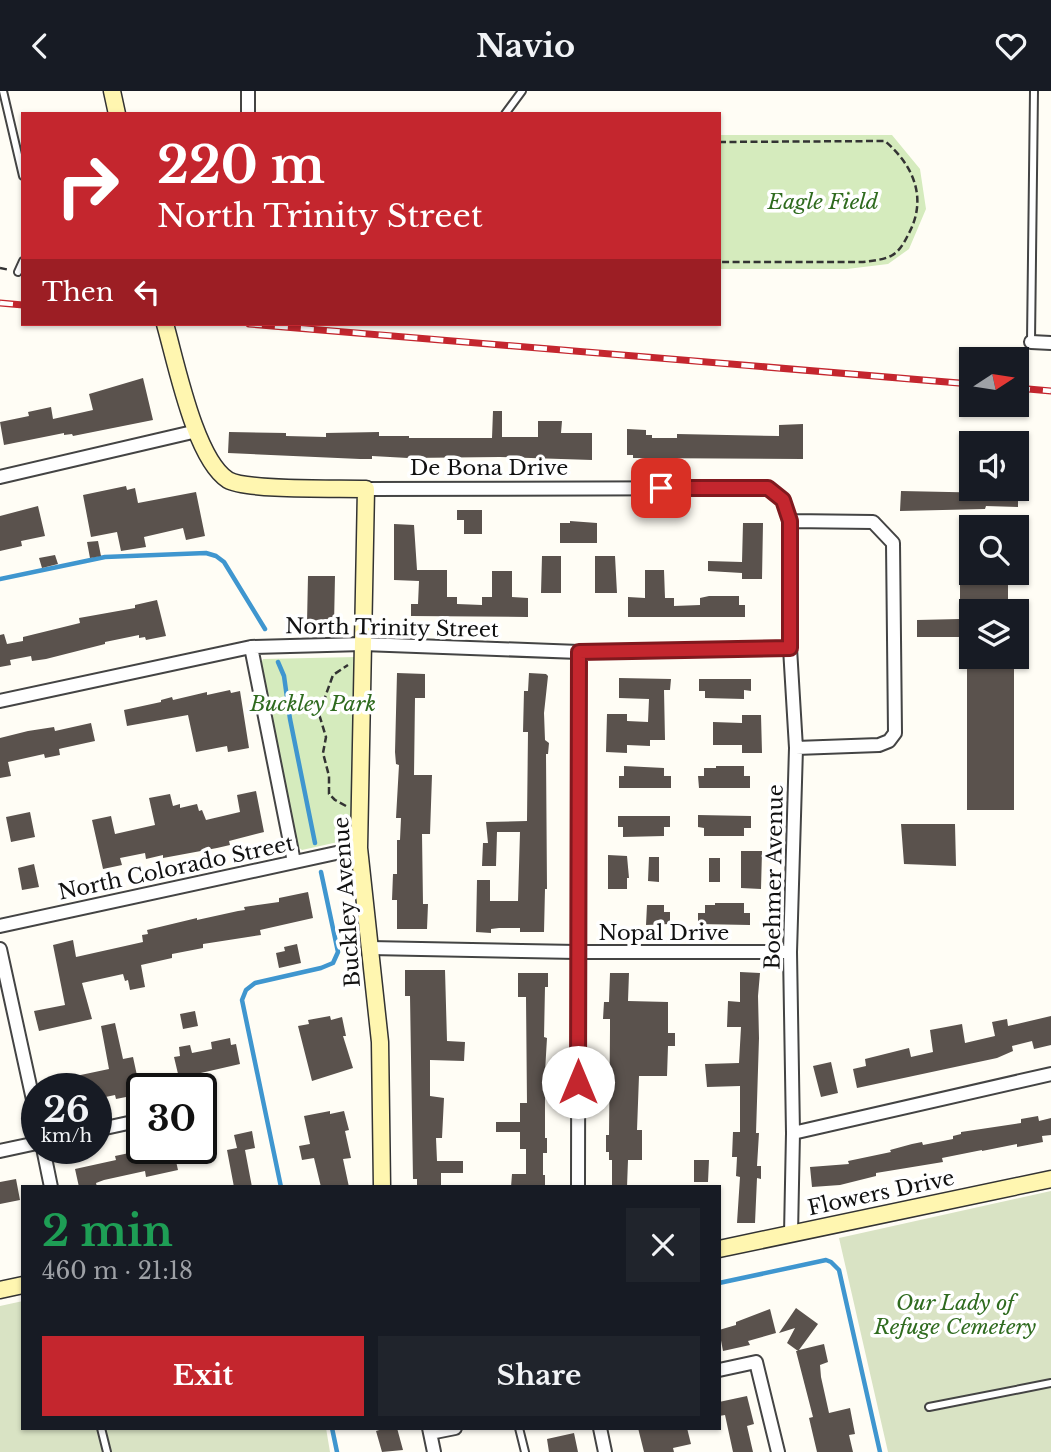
<!DOCTYPE html>
<meta charset="utf-8">
<style>
body{margin:0;font-family:"Libre Baskerville",serif;background:#20242c;color:#f1f3f6;height:100vh;display:flex;flex-direction:column;font-size:26px;white-space:nowrap}
*{box-sizing:border-box;margin:0}
p{font-size:23px;color:#9ea1a6}
.icon{flex:none;width:38px;height:38px;fill:none;stroke:currentColor;stroke-width:2;stroke-linecap:round;stroke-linejoin:round}
.map{position:relative;flex:1;overflow:hidden}
.drawer{position:absolute;left:21px;top:1094px;width:700px;height:245px;display:flex;flex-direction:column;background:#171b24;border-radius:0px;box-shadow:0 2px 5px #0004}
.drawer>*{flex:none}
.banner{position:absolute;left:21px;top:21px;width:700px;height:214px;border-radius:0px;box-shadow:0 2px 5px #0004;background:#c4262e;color:#fff;overflow:hidden}
.needle{width:46px;rotate:78deg}
.buttons{position:absolute;left:959px;top:256px;display:grid;gap:14px}
.buttons a{display:grid;place-items:center;width:70px;height:70px;border-radius:0px;background:#171b24;box-shadow:0 2px 5px #0004;font-size:35px}
.speed{position:absolute;left:21px;top:982px;display:flex;gap:14px;font-size:35px;font-weight:700;text-align:center}
.speed>*{display:grid;place-content:center;width:91px;height:91px;border-radius:50%;background:#171b24;box-shadow:0 2px 5px #0004;line-height:1}
.speed small{font-size:18px;font-weight:400}
.speed .limit{border:4px solid #111;border-radius:10px;background:#fff;color:#111}
.pin{position:absolute;display:grid;place-items:center;width:60px;height:60px;color:#fff;margin:-30px;border-radius:14px;box-shadow:0 4px 10px #0006}
.me{position:absolute;width:77px;margin:-38px;rotate:0deg;stroke-linejoin:round;filter:drop-shadow(0 0 5px #0008)}
.turn{display:flex;align-items:center;gap:24px;height:147px;padding:0 21px;font-size:32px}
.turn .icon{width:91px;height:91px;stroke-width:2.5}
.turn b{display:block;font-size:49px;line-height:60px}
.then{display:flex;align-items:center;height:66px;padding:0 21px;background:#0003;gap:14px;font-size:26px}
.round{display:grid;place-items:center;flex:none;width:74px;height:74px;border-radius:0px;background:#20242c}
.head{display:flex;align-items:center;justify-content:space-between;height:119px;padding:0 21px}
h1{font-size:42px;font-weight:700;line-height:52px;color:#1e9e55}
.button{display:flex;gap:14px;margin-top:auto;padding:14px 21px}
.button a{flex:1;height:80px;border-radius:0px;background:#c4262e;color:#fff;font-size:28px;font-weight:700;line-height:80px;text-align:center}
.button a+a{background:#20242c;color:#f1f3f6}
header{display:flex;justify-content:space-between;align-items:center;height:91px;padding:0 21px;background:#171b24;font-size:32px;font-weight:700}
.map>svg:first-child{display:block}
</style>
<header><svg class="icon" aria-label="back" viewBox="0 0 24 24"><path d="M15 5l-7 7 7 7"/></svg>Navio<svg class="icon" aria-label="heart" viewBox="0 0 24 24"><path d="M12 20l-8-8c-3-5 5-10 8-4 3-6 11-1 8 4z"/></svg></header>
<div class="map">
<svg width="1051" height="1361" viewBox="0 0 1051 1361">
<rect width="100%" height="100%" fill="#fffdf5"/>
<path fill="#d5ebbd" d="M719,44h173l28,34 6,40 -17,40 -21,15 -41,5h-128z
M356,566v181l-54,12 -5,-4 -37,-181 3,-6z"/>
<path fill="#d9e3c4" d="M1051,1100v261h-163l-49,-214z
M23,1210v127h303l4,24h-330v-146z"/>
<g fill="none" stroke-linecap="round" stroke-linejoin="round">
<path stroke="#3f96cf" stroke-width="4.5" d="M0,488l105,-22 101,-4 10,3 8,6 41,67
M278,571l6,14 6,43 25,124
M281,1096l-39,-187 4,-10 9,-7 66,-15 12,-5 5,-11 -17,-80
M719,1192l107,-23 5,2 8,8 41,182
M332,1337l5,24"/>
</g>
<path fill="#5a524d" d="M143,287l10,42 -80,16 -1,-2 -8,1v-2l-60,12 -4,-23 29,-6 -1,-4 23,-5 2,12 40,-9 -4,-16z
M493,320h9v26h36v-16h24l-1,12h31v27l-92,-3 -92,1 -36,-2v3h-12l-132,-6 1,-21 57,1v3l40,1v-4l53,-1v4h30v2h83z
M803,333v35l-170,-1v-3h-6v-26l19,1v5h6v3h25v-4l102,2v-11z
M126,395l1,4 8,-2 3,15 58,-11 9,44 -19,4 -3,-12 -39,9 2,10 -25,4 -4,-19 -26,5 -8,-42z
M996,397h22v19l-32,-1 -1,3 -85,2 1,-20 95,2z
M38,415l7,30 -24,5 1,5 -22,5v-35z
M457,419h25v24h-18v-14h-7z
M570,430l27,2v20h-37v-20h10z
M743,432h20l-1,56h-20v-6l-34,-2v-10l34,1z
M394,433l20,1 3,45h30v27h10v7l25,1v-8h10v-26h20v26l16,1v19l-117,-1v-12h7l1,-23 -25,-1z
M960,449h11v32h37v39h-37v29h-11v-3h-43v-17l43,-1z
M98,450l3,15 -11,2 -3,-16z
M55,464l3,9 -16,4 -3,-10z
M542,465h19v37h-20z
M595,465h20l2,37h-22z
M645,479h19l1,28h9v8l26,-1v-7l9,-2h30v9h6v12h-117v-20l17,1z
M308,485h27l-1,48 -27,-1z
M157,509l9,36 -20,4 -1,-3 -6,1v-3l-34,7v2l-59,15 -14,2 -1,-5 -21,4 1,5 -11,2v-32l4,-1 3,10 16,-3v-4l57,-14 -1,-5 56,-10v-3z
M967,565h47v154h-47z
M397,582l28,1v24h-10l-1,77h18l-2,59h-8l1,70h5l-1,25h-30v-29h-5l1,-26h4v-34h3l1,-22h-5l3,-53 -3,-1 -1,-12z
M529,582l17,1 2,2 -4,37 1,27 4,3 -1,11h-2l1,135h-2l-1,43h-24v-4h-21l-8,1v4l-15,-1 1,-52h13v21h28l2,-69h-23l-1,34h-14l1,-23h5l-2,-21 41,-1 1,-89h-5l1,-41h4z
M619,587l52,1 -1,11h-6l1,50h-15v6l-23,-1v8l-21,-1 1,-38h20v7l21,1 1,-23 -30,-1z
M699,588h52v12l-7,-1v9l-39,-1v-7h-6z
M230,599l1,3 9,-2 9,57 -21,4 -1,-6 -31,6 -8,-37 -61,11 -3,-16 37,-8v-2l11,-3 1,3 34,-8v3z
M742,624h19l1,38h-20v-8h-29v-23l29,1z
M91,632l4,18 -32,7 -4,1 1,6 -15,3 -1,-4 -36,8 3,14 -11,2v-40l28,-7 26,-4 1,4z
M624,675l40,2v8h7v12h-52v-12h5z
M716,675h28v10h6v12h-51l-1,-12h6v-8h12z
M256,700l8,41 -35,9 1,4 -13,3 -54,10v-3l-17,4 -1,-6 -25,5 2,7 -19,4 -11,-49 19,-4 4,18 40,-9 -6,-27 21,-4 3,12 7,-2v4l17,-4 2,7 3,-1 4,10 34,-8 -3,-17z
M30,721l5,25 -24,5 -5,-25z
M698,724l53,1v12h-7v8h-40v-8l-6,-1z
M618,725h52v11h-6v9l-41,1v-10h-5z
M901,733h54l1,42 -52,-2z
M741,760h21l-1,38 -20,-1z
M608,764l19,1 2,22h-2v11h-19z
M649,766h10v25l-11,-1z
M709,767h11v24h-11z
M34,773l5,23 -17,3 -4,-22z
M308,801l5,26 -53,12 1,5 -58,9v4l-31,6v4l-31,7 4,22 -15,3 -2,-10 -3,1 -2,-7 -41,9 10,36 -53,12 -5,-20 31,-6 -12,-60 20,-5 3,17 67,-15 -1,-7 6,-1 -1,-4 50,-12v2l41,-9 7,-1 -1,-3 35,-5v-4z
M715,812h29v10h6v12l-52,-1v-11h7v-8h10z
M647,814h17v7h6v12l-24,1z
M297,853l4,19 -22,5 -3,-15 9,-2 -1,-4z
M405,879h40l2,71 18,1 -1,19 -34,-1v36l14,2 -2,40h-6l1,23h26v12h-22v14h-24v-8h-4l-3,-183h-5z
M740,881l20,1 -2,23 1,42 -3,95h3l-2,33h4v13l-4,-1 -2,45h-18l3,-46 -4,-1 1,-19h-5l1,-25h7v-46l-33,1 -2,-23 34,-1 2,-36h-14l1,-26 12,1z
M518,882h30v14h-3l-1,50 3,1 -2,34v66h2v15h-4v22h2v12h-34l1,-13h14v-25h-6v-17h-24v-10h24v-19h7l-1,-106h-8z
M610,882h19l-1,28 40,1v31h7v13h-7l-1,30h-28l-2,54h5v30h-14l-1,27h-15v-27h-3v-8h-3v-17h3l1,-106v-10h-7l1,-17h5z
M195,920l3,15 -15,3 -3,-15z
M330,925l1,4 11,-3 4,19h-3l10,32 -41,13 -14,-55 11,-2 -1,-4z
M1051,925v29l-17,4 -2,-8 -20,5 1,5 -16,7 -140,30 -4,-19 13,-3 -1,-7 44,-11 2,9 22,-5 -3,-22 32,-6 3,19 30,-7 -3,-14 15,-3 1,7z
M115,932l8,36 10,-2 8,37 -25,5 -1,-4 -19,4v-10h-57l-1,-5 71,-15 -8,-43z
M230,947l1,7 5,-1 4,20 -61,14 -5,-21 6,-1 -1,-9 11,-2 2,8 20,-4 -1,-7z
M831,971l7,31 -17,4 -8,-31z
M330,1020v3l14,-3 5,19 -4,1 6,27 -8,1 6,28h-28l-7,-29 -12,2 -3,-14 11,-2 -6,-28z
M1038,1025l1,5 12,-3v17l-9,1 1,6 -26,5v-3l-35,7v-1l-40,8 1,4 -67,11v3l-36,9 -28,2 -2,-20 39,-3 -1,-3 43,-9 -1,-2 22,-6 10,-2 1,3 30,-6v-3l8,-2v-2l60,-9v-4z
M252,1040l3,17 -10,2 7,37h-18l-7,-37 10,-2 -3,-13z
M153,1057h20l5,22 -32,7 -1,-6 -41,9 -8,3 1,4h-18l-4,-18 41,-9 -1,-4z
M694,1069h15l-1,22h-14z
M16,1088l4,21 -20,4v-22z
M796,1217l22,16 -19,26 25,-6 4,18 -8,3 1,12 8,36 21,-5 5,26 -6,1 4,17h-36l-8,-34 4,-1 -17,-66h2l-11,-8 8,-15 -16,5z
M770,1218l6,24 -28,8 2,4 -27,6 -4,-21 17,-5v-3z
M747,1305l7,28 -7,2 6,26h-20l-8,-37 -6,1v-14z
M386,1337h11l6,22 -21,2 -6,-21z
M638,1337h49l4,16 -18,4 1,4h-30z
M574,1342l4,19h-29l-2,-13z"/>
<g fill="none" stroke-linecap="round" stroke-linejoin="round">
<defs>
<path id="lane" d="M3,0l20,85
M505,23l17,-23
M18,181l5,-11
M1031,250l3,-250
M929,1316l122,-24
M101,1337l6,24
M519,1337l6,24"/>
<path id="street" d="M248,23v-23
M1031,251l20,1
M0,386l197,-46
M366,398l402,-1 15,12 7,21v127l6,100 -6,204 3,181 -2,101
M790,430l83,1 20,21 2,190 -6,8 -10,4 -83,3
M251,556l43,215
M0,610l251,-54 112,-3 216,8 211,-4
M0,835l359,-78
M370,857l207,4h213
M0,858l37,169
M201,1015l4,-1
M96,1039l46,-10
M793,1042l258,-59
M43,1057l8,39
M0,1060l37,-8
M578,1096l1,-535
M719,1279l37,-8 22,90
M429,1337l5,24
M600,1337l5,24
M430,1342l25,-5"/>
<path id="secondary" d="M112,0l5,23
M165,233c11,38 30,135 63,156 20,11 111,8 138,9l-7,359 21,194 2,145
M719,1158l332,-70
M0,1199l23,-5"/>
</defs>
<use href="#lane" stroke="#444" stroke-width="10"/>
<use href="#street" stroke="#444" stroke-width="16"/>
<use href="#secondary" stroke="#333" stroke-width="19"/>
<path stroke="#333" stroke-width="2.5" stroke-dasharray="7 3.5" stroke-linecap="butt" d="M719,51l166,-1c29,25 43,58 23,94 -4,8 -9,17 -17,21 -9,4 -19,5 -28,6h-144
M0,177l10,2
M346,715l-11,-6 -6,-6v-18l-6,-23 3,-16 -7,-23 14,-39 15,-10"/>
<use href="#lane" stroke="#fff" stroke-width="6"/>
<use href="#street" stroke="#fff" stroke-width="12"/>
<use href="#secondary" stroke="#fff6b0" stroke-width="16"/>
<defs>
<path id="rail" d="M0,212l23,2
M249,233l722,60
M1017,297l34,3"/>
</defs>
<use href="#rail" stroke="#c4262e" stroke-width="7"/>
<use href="#rail" stroke="#fff" stroke-width="4.5" stroke-dasharray="13" stroke-linecap="butt"/>
</g>
<g fill="none" stroke-linecap="round" stroke-linejoin="round">
<defs>
<path id="route" d="M578,991l1,-430 211,-4v-127l-7,-21 -15,-12h-107"/>
</defs>
<use href="#route" stroke="#7f191e" stroke-width="18"/>
<use href="#route" stroke="#c4262e" stroke-width="12"/>
</g>
<g text-anchor="middle" stroke-width="7" stroke-linejoin="round" paint-order="stroke">
<g font-size="21" font-style="italic" fill="#2f6b1f" stroke="#fff">
<text x="823" y="118">Eagle Field</text>
<text x="313" y="620">Buckley Park</text>
<text x="955" y="1219">Our Lady of<tspan x="955" dy="24">Refuge Cemetery</tspan></text>
</g>
<g font-size="21" fill="#111" stroke="#fff">
<text x="489" y="384">De Bona Drive</text>
<text transform="translate(392 537) rotate(1)" y="7">North Trinity Street</text>
<text transform="translate(176 777) rotate(-12)" y="7">North Colorado Street</text>
<text transform="translate(774 786) rotate(-89)" y="7">Boehmer Avenue</text>
<text transform="translate(347 811) rotate(-94)" y="7">Buckley Avenue</text>
<text x="664" y="849">Nopal Drive</text>
<text transform="translate(881 1102) rotate(-12)" y="7">Flowers Drive</text>
</g>
</g>
</svg>
<div class="buttons">
<a><svg class="needle" viewBox="-14 -14 28 28"><path d="M0-13l5 13h-10z" fill="#e53935"/><path d="M0 13l5-13h-10z" fill="#9ea1a6"/></svg></a>
<a><svg class="icon" aria-label="sound" viewBox="0 0 24 24"><path d="M4 9h4l5-4v14l-5-4H4zM17 9q2 3 0 6"/></svg></a>
<a><svg class="icon" aria-label="search" viewBox="0 0 24 24"><circle cx="10" cy="10" r="6"/><path d="M15 15l6 6"/></svg></a>
<a><svg class="icon" aria-label="layers" viewBox="0 0 24 24"><path d="M12 4l9 5-9 5-9-5zM3 14l9 5 9-5"/></svg></a>
</div>
<div class="speed"><div>26<small>km/h</small></div><div class="limit">30</div></div>
<div class="pin" style="left:661px;top:397px;background:#d93025"><svg class="icon" aria-label="arrive" viewBox="0 0 24 24"><path d="M6 21V4h12l-3 4 3 4H6"/></svg></div>
<svg class="me" style="left:578px;top:991px" viewBox="-20 -20 40 40"><circle r="19" fill="#fff"/><path d="M0-13L10 11 0 6-10 11z" fill="#c4262e"/></svg>
<div class="banner">
<div class="turn"><svg class="icon" aria-label="right" viewBox="0 0 24 24"><path d="M7 20v-9h11M14 6l5 5-5 5"/></svg><div><b>220 m</b>North Trinity Street</div></div>
<div class="then">Then<svg class="icon" aria-label="left" viewBox="0 0 24 24"><path d="M17 20v-9H6M10 6l-5 5 5 5"/></svg></div>
</div>
<section class="drawer">
<div class="head"><div><h1>2 min</h1><p>460 m · 21:18</p></div><a class="round"><svg class="icon" aria-label="close" viewBox="0 0 24 24"><path d="M6 6l12 12M18 6L6 18"/></svg></a></div>
<div class="button"><a>Exit</a><a>Share</a></div>
</section>
</div>
